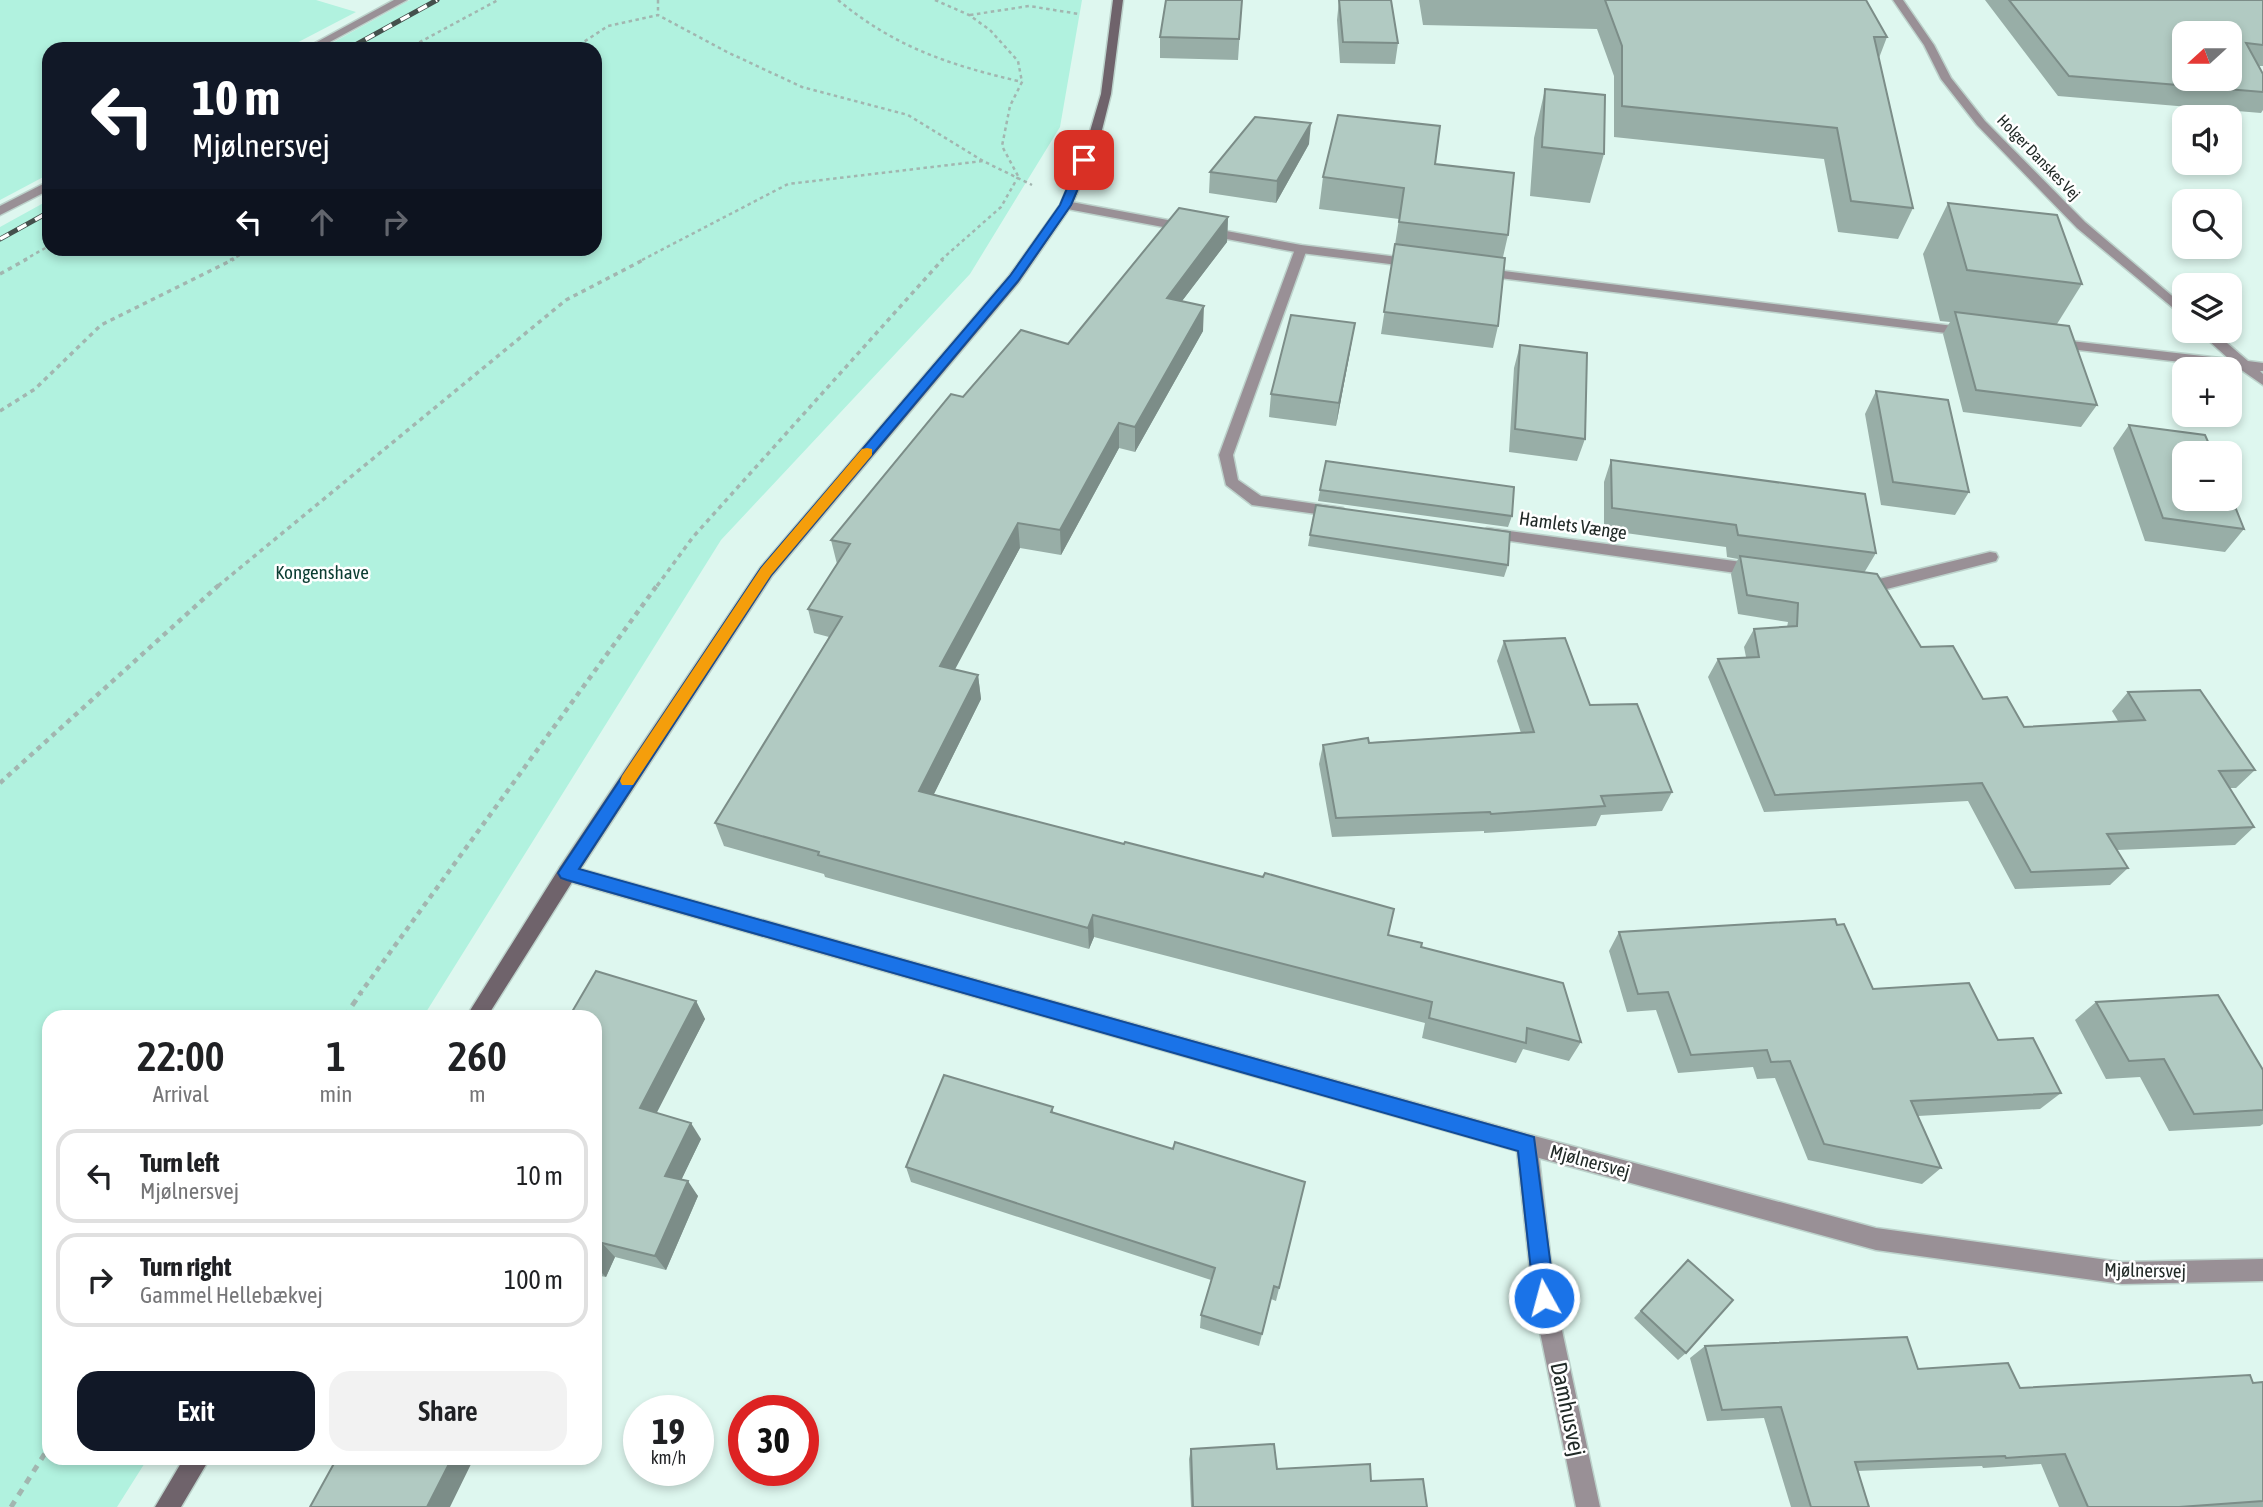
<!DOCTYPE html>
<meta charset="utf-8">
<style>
body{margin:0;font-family:"Asap Condensed",sans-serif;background:#f2f2f2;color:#202124;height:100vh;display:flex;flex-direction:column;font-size:26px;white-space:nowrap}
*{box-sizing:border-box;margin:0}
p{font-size:23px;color:#757577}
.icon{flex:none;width:38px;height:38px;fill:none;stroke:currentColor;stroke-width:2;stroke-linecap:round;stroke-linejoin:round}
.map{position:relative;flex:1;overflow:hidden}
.details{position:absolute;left:42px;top:1010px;width:560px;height:455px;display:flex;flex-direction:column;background:#fff;border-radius:21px;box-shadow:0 4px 10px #0003}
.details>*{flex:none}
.banner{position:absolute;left:42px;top:42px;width:560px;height:214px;border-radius:21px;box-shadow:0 4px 10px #0003;background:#111827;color:#fff;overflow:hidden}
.needle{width:46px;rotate:249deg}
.buttons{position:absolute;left:2172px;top:21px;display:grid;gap:14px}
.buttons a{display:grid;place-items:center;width:70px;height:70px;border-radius:14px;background:#fff;box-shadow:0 4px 10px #0003;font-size:35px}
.speed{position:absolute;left:623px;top:1395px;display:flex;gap:14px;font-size:35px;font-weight:700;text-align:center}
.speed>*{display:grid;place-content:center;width:91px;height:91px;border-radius:50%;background:#fff;box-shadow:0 4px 10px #0003;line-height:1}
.speed small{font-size:18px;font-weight:400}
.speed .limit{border:10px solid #d22;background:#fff;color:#111}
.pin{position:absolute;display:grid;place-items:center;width:60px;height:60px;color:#fff;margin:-30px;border-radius:14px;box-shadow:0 4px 10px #0006}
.me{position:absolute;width:77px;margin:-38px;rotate:353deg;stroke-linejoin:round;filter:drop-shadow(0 0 5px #0008)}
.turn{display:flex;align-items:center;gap:24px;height:147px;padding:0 35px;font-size:32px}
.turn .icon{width:91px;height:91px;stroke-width:2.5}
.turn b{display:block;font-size:49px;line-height:60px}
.lanes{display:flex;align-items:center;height:66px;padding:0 35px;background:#0003;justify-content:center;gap:35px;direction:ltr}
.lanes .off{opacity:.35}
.eta{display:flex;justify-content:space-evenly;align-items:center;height:119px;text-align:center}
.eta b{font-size:42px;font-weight:600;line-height:49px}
.action{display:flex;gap:14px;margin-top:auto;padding:14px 35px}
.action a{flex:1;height:80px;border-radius:21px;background:#111827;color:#fff;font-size:28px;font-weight:600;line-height:80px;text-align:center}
.action a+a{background:#f2f2f2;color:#202124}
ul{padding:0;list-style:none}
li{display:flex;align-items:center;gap:21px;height:94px;margin:0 14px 10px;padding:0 21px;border:4px solid #e0e0e0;border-radius:21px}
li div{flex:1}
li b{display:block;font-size:26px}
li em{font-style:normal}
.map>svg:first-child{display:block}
</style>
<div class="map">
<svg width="2263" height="1507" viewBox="0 0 2263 1507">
<rect width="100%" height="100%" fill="#def7ef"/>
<path fill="#b1f2df" d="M0,0h316l40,12 -71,37h-236v125l-49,26z
M410,0h672l-22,127 -90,147 -249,266 -298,477h-374v441h99l-31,49h-117v-1280l49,-27v48h546v-199h-274z"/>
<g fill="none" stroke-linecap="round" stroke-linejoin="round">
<defs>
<path id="service" d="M394,0h13l-90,49h-13z
M49,181v9l-49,25v-9z
M1301,245l6,4 -74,206 5,25 23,16 82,12 3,4 -3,4 -5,1 -86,-12 -26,-20 -7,-30 76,-206z
M1487,528l270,36 8,6 -8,6 -275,-39 -3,-4z
M1990,552l6,1 2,4 -2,4 -121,31 -20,-4 -2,-4 8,-6 14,2z"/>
<path id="minor" d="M1893,0h10l31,45 17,33 34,43 100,101 99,84v11l-107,-89 -100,-103 -36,-46 -17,-34z
M1066,201l235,44 113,14 6,4 -6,4 -113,-14 -239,-45v-6z
M1480,268l490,60 7,4 -7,4 -495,-61 -1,-3z
M2198,331h15l35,30 15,2v8h-3l3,3v11l-23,-16 -187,-22 -7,-4 7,-4 176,20z
M567,865l960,269 349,94 246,34 141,-3v22l-141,3 -246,-34 -337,-92 16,140 45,209h-24l-43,-209 -16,-147 -950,-270 -7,-2 -2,-6 2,-6z"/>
<path id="secondary" d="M1113,0h10l-12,94 -11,44 -28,67 -53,77 -247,294 -198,303 -87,138h-21l94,-150 200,-299 249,-292 51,-71 28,-67 13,-44z
M184,1458h26l-29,49h-26z"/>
</defs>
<use href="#service" stroke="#bcd2cb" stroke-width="3"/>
<use href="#minor" stroke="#bcd2cb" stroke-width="3"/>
<use href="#secondary" stroke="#bcd2cb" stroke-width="3"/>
<path stroke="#a2b6b0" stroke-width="2.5" stroke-dasharray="3.5 3.5" stroke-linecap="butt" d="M658,0v15
M838,0c58,48 112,65 184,82
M935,0l34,15 21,15 28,31 4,21 -12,24 -8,40 16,30
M970,15l59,-9 50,8
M407,49l91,-49
M573,49l35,-23 50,-11 69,37 75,35 106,28 75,46 49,24
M24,260l25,-14
M230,260l25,-12
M642,260l146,-76 195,-23
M941,260l60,-53 17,-30"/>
<path stroke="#a2b6b0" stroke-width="3.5" stroke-dasharray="4.5 4.5" stroke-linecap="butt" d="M0,274l27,-15
M0,411l35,-22 66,-64 133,-66
M218,586l348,-286 79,-41
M657,586l36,-49 250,-278"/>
<path stroke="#a2b6b0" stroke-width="4.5" stroke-dasharray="5 5" stroke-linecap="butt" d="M0,783l220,-199
M359,995l299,-411"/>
<path stroke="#a2b6b0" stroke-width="5" stroke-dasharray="7 7" stroke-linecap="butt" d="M344,1017l17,-24
M11,1507l38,-60"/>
<use href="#service" fill="#999096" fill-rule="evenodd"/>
<use href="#minor" fill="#999096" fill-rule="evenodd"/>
<use href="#secondary" fill="#6f636b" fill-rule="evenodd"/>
<defs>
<path id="rail" d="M348,49l89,-49
M0,239l49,-27"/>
</defs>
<use href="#rail" stroke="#44504c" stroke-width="5"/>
<use href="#rail" stroke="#fff" stroke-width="3.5" stroke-dasharray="10" stroke-linecap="butt"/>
</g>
<path fill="#98aea7" d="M1242,0l-4,60 -78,-2v-21z
M1339,0l59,43 -3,21 -55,-1 -3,-43z
M1419,0h447l21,37 -8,21 34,150 -15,31 -60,-7 -14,-73 -210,-22v-61l-17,-47 -174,-4z
M1985,0h278v66h-4l4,8v36l-2,3 -203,-17z
M1545,89l59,65 -14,49 -60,-7 4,-58z
M1309,144l-33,59 -67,-10 1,-21z
M1435,164l73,71 -5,22 -5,69 -5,22 -112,-14 18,-115 -80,-10 4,-32z
M1948,203l134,81 -25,40 40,81 -16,22 -118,-15 -20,-78 7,-12 -10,-1 -17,-67z
M1228,217l-1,25 -45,59 21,30 -68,121 -16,-4 -58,107 -41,-7 -66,121 24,6 3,24 -47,95 454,141 33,12 160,95 -12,19 -46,-12 -7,14 -94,-25 3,-15 -331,-86 -5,12 -264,-72 -1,-3 -100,-28 -9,-23 114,-186 -15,-4 -6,-24 29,-45 -6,-24 132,-143 105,-53z
M1520,345l65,94 -8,22 -68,-9 5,-84z
M1351,346l-15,80 -67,-9 2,-23z
M1876,391l93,101 -14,23 -74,-10 -16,-91z
M2129,425l115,104 -19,23 -80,-11 -32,-93z
M1611,460l265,93 -12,20 57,74 62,52 41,28 94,-6 -6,-10 16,-19 127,78 -19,18h-7l25,39 -19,18 -118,5 11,18 -18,17 -95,4 -47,-88 -204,11 -56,-135 10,-18 28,-2 -2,-10 10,-18 33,-2 1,-5 -50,-8 -7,-40 7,-15 -11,-2 -1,-10 -122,-17v-48z
M1320,490l192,26 -4,11 -190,-26z
M1310,535l198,30 -4,12 -196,-31z
M1504,641l86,64 82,87 -10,19 -61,4 -5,11 -112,7v-2l-152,6 -13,-73 4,-19 198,-12 -24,-72z
M1619,932l254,57 125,51 63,53 -21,16 -122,7 23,52 -19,16 -114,-24 -33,-82 -18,1 -4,-12 -75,6 -22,-63 -29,2 -18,-61z
M696,1001l9,18 -49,93 45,27 -20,41 17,16 -32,74 -51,-13 -9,20 -11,-2v-258z
M2096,1002l167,68v54l-3,2 -91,5 -29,-54 -34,2 -31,-59z
M1053,1107v6l120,36 132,33 -29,119 -5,-2 -12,47 -59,-18 1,-13 10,-35 -300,-98 -5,-15z
M1688,1260l-2,93 -8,7 -44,-42z
M1705,1346l213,23 102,19 243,-6v125h-204l-18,-43 -58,4 -1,-2 -125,5 12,36h-78l-27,-89 -57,3 -17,-63z
M1191,1449l86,20 94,12 56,26h-236l-2,-48z"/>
<path fill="#7c8d88" d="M1311,123l-2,21 -33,59 1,-22z
M1228,217l-1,25 -61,80 1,-24z
M1204,306l-1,25 -68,121v-25z
M1355,323l-4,23 -15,80 3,-23z
M1119,423v25l-58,107 -1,-25z
M1018,523l2,25 -76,142 -4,-24z
M978,675l3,24 -57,115 -5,-23z
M1093,915l1,22 -5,12 -1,-21z
M696,1001l9,18 -54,105 -11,-16z
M691,1123l10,16 -25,52 -11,-15z
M688,1181l10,15 -32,74 -11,-14z
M602,1243l13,14 -9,20 -11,-11v-7z
M452,1458h22l-24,49h-23z"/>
<path fill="#b1cac2" stroke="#7c8d88" stroke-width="2" fill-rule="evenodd" d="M1166,0h76l-3,39 -79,-2z
M1339,0h52l7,43 -55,-1z
M1605,0h261l21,37h-13l39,171 -62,-7 -14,-73 -215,-22v-60z
M2009,0h254v45l-17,-2 17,31v18l-194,-16zM2184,33h46v46h-46z
M1545,89l60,6 -1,59 -62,-7z
M1338,115l102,11 -5,38 79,9 -6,62 -109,-13 5,-34 -81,-11z
M1255,117l56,6 -34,58 -67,-9z
M1948,203l109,12 25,69 -115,-14z
M1179,208l49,9 -61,81 37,8 -69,121 -16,-4 -59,107 -42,-7 -78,143 38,9 -59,116 205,53 1,-2 138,35 2,-4 129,36 -6,26 34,8 -1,4 142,36 18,59 -54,-14 -1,15 -97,-25 3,-16 -339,-87 -5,13 -270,-73 1,-3 -104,-29 127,-206 -34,-8 42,-65 -19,-4 120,-146 12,3 58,-67 47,14z
M1395,244l110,14 -7,68 -114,-14z
M1955,312l114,14 28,79 -121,-15z
M1291,315l64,8 -16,80 -68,-9z
M1520,345l67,8 -2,86 -70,-10z
M1876,391l72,9 21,92 -76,-10z
M2129,425l76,10 8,18h-29v46h46v-5l14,35 -81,-11z
M1611,460l254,34 11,59 -138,-18 -2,-10 -124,-17z
M1326,461l188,26 -2,29 -192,-26z
M1316,505l194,27 -2,33 -198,-30z
M1740,556l137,18 44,73 32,-1 30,53 24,-2 17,30 121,-7 -17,-28 72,-2 55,80 -36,1 35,56 -147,7 21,34 -97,4 -49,-89 -207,12 -57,-136 41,-2 -5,-28 43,-3 1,-23 -51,-8z
M1565,638l25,67 47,-1 35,88 -71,4 4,10 -114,8 -1,-2 -154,6 -13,-73 45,-7 1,5 165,-11 -30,-91z
M1835,919l2,6 7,-1 29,65 96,-6 29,57 35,-2 28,55 -150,8 30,67 -117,-24 -34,-83 -19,1 -4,-12 -76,5 -23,-63 -30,2 -19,-62z
M596,971l100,30 -56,107 51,15 -26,53 23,5 -33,75 -53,-13 -7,16v-242h-26z
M2218,995l45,75v40l-69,4 -30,-55 -35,2 -33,-59z
M944,1075l109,32 -2,5 122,37 2,-7 130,40 -26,106 -5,-2 -12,48 -61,-19 14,-47 -309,-101z
M1688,1260l45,40 -47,53 -45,-42z
M1907,1337l11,32 90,-6 12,25 230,-13 3,8 10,-1v119l-84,6h-91l-23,-53 -59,4 -1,-2 -150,6 14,45h-58l-30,-100 -59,3 -17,-64z
M1274,1444l3,25 93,-5 1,17 52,-2 4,28h-234l-2,-58z
M337,1458h115l-25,49h-117z"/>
<path fill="#1a73e8" stroke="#114b97" stroke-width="2" d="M1084,157l6,3 -19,45 -53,76 -247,294 -192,294 955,268 21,161 -3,7 -8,3 -7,-3 -3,-7 -16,-147 -951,-271 -6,-2 -3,-5 203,-305 249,-292 50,-71 19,-45z"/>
<path fill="#f59e0b" d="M867,448l5,1v6l-101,120 -138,210h-11l-2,-4 2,-5 139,-208 101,-119z"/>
<g text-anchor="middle" stroke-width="5" stroke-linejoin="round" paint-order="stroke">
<g font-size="16" fill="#212a27" stroke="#fff">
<text transform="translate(2039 157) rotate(46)" y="6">Holger Danskes Vej</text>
</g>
<g font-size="19" fill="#212a27" stroke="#fff">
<text transform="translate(1573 525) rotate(8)" y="7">Hamlets Vænge</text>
<text transform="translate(1590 1161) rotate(15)" y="7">Mjølnersvej</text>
<text transform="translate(2145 1270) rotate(1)" y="7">Mjølnersvej</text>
</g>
<g font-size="19" fill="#0b3d32" stroke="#fff">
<text x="322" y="579">Kongenshave</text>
</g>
<g font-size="23" fill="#212a27" stroke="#fff">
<text transform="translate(1568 1409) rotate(78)" y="8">Damhusvej</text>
</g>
</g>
</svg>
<div class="buttons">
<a><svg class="needle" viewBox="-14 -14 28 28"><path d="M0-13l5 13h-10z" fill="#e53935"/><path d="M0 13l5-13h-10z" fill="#757577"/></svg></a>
<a><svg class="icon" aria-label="sound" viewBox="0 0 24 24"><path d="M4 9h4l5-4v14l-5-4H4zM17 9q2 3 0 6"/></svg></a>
<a><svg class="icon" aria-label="search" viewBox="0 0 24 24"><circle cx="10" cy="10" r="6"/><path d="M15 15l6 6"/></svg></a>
<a><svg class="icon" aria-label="layers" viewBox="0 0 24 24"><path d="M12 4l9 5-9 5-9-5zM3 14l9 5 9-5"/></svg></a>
<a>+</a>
<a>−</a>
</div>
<div class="speed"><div>19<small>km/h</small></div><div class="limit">30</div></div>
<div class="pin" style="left:1084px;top:160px;background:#d93025"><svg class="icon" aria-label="arrive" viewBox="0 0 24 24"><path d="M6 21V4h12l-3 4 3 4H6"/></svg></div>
<svg class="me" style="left:1544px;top:1298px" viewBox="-20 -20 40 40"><circle r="17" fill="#1a73e8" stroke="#fff" stroke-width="3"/><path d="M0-11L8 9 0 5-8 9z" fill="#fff"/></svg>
<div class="banner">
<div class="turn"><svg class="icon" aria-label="left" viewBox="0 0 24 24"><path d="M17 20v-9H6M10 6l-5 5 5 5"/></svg><div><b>10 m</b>Mjølnersvej</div></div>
<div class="lanes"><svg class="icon" aria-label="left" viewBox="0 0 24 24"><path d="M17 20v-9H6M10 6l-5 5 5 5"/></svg><svg class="icon off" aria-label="ahead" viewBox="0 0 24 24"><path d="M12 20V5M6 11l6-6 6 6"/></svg><svg class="icon off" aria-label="right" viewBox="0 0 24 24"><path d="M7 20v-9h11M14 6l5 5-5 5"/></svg></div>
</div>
<section class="details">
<div class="eta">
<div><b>22:00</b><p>Arrival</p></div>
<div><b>1</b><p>min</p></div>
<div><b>260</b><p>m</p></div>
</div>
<ul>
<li><svg class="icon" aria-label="left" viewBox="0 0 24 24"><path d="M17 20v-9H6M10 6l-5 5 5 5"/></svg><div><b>Turn left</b><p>Mjølnersvej</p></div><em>10 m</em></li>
<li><svg class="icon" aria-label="right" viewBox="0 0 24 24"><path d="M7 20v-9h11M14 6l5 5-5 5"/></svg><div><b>Turn right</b><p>Gammel Hellebækvej</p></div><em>100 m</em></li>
</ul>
<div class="action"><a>Exit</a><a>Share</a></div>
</section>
</div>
